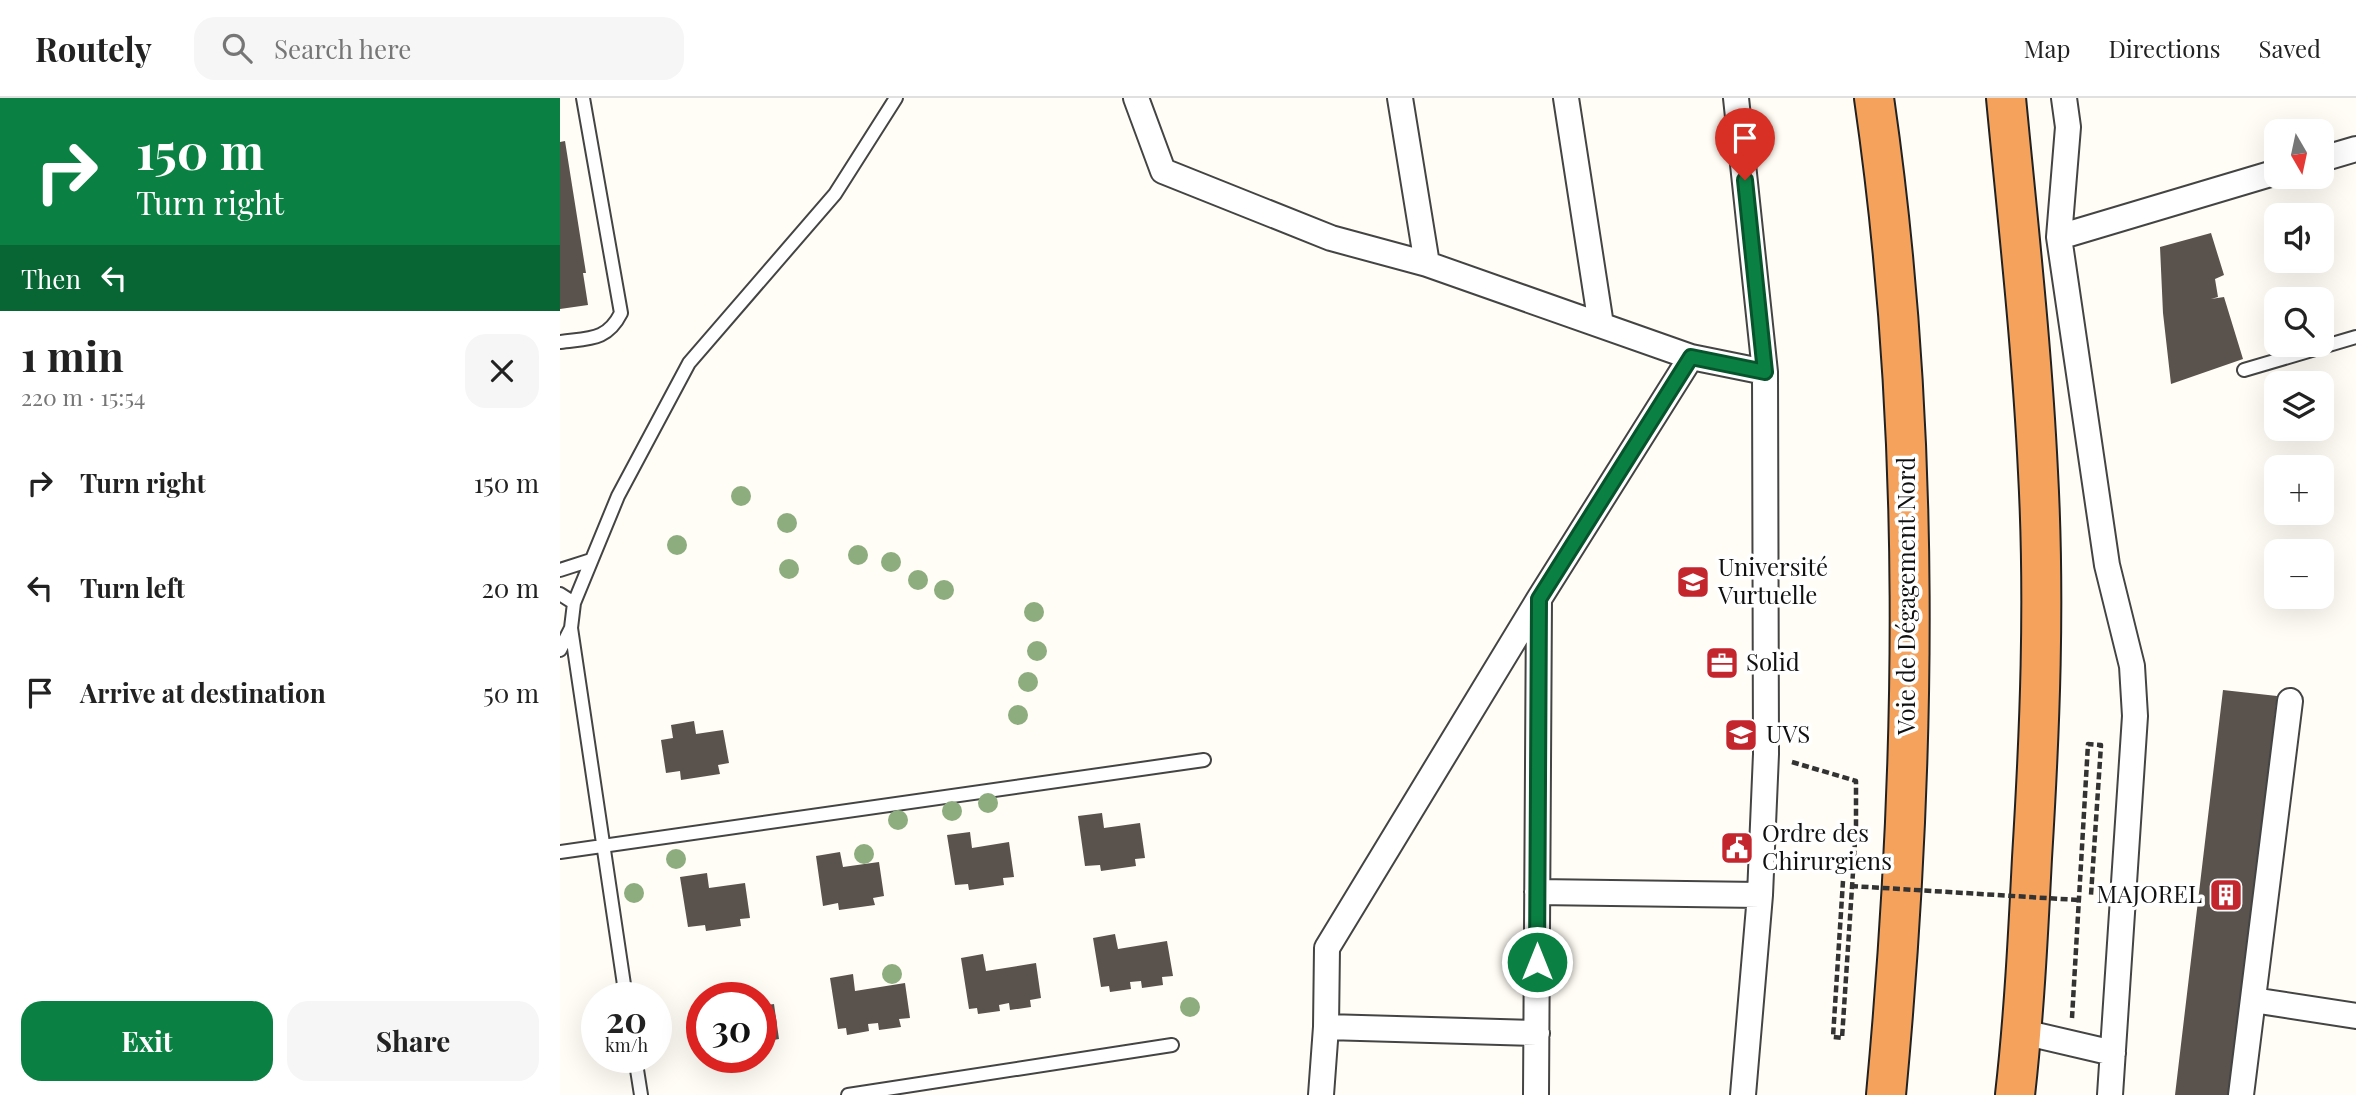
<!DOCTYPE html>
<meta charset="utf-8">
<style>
body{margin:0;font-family:"Playfair Display",serif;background:#f6f6f6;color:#222;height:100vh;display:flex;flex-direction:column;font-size:26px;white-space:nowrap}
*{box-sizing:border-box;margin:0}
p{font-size:23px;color:#767676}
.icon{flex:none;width:38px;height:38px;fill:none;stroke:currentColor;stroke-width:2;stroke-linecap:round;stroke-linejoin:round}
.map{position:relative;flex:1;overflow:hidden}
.details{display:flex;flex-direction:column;background:#fff;width:560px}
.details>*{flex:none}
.top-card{background:#0b8043;color:#fff;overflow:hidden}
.needle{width:46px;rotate:171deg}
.fabs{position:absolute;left:1704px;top:21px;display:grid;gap:14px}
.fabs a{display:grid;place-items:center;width:70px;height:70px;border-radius:14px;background:#fff;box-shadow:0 7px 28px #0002;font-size:35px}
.speed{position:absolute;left:21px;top:884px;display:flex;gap:14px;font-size:35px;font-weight:700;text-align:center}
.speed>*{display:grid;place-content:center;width:91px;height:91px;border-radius:50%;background:#fff;box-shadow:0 7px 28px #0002;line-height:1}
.speed small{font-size:18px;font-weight:400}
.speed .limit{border:10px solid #d22;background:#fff;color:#111}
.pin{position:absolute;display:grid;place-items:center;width:60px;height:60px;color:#fff;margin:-72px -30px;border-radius:50% 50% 50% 0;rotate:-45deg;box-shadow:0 0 7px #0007}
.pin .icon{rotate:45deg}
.me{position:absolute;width:77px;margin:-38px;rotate:0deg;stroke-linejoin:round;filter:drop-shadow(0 0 5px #0008)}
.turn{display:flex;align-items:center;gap:24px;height:147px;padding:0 21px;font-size:32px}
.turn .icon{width:91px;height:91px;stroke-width:2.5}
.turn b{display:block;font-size:49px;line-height:60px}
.then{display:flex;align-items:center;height:66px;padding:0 21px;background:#0003;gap:14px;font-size:26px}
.round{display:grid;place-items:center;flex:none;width:74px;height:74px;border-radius:21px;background:#f6f6f6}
.summary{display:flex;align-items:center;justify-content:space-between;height:119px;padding:0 21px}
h1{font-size:42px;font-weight:700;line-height:52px}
.button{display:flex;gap:14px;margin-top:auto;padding:14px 21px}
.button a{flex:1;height:80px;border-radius:21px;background:#0b8043;color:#fff;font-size:28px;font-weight:700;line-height:80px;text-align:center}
.button a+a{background:#f6f6f6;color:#222}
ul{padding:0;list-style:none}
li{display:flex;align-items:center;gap:21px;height:105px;padding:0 21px}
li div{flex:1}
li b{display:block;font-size:26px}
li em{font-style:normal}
header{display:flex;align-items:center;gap:42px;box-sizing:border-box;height:98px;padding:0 35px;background:#fff;border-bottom:2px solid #e0e0e0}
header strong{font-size:33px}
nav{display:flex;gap:38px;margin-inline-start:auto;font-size:24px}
.search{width:490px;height:63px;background:#f6f6f6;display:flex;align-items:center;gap:18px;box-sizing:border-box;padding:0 24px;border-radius:21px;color:#767676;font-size:26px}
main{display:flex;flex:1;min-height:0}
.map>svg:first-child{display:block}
</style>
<header>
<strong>Routely</strong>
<div class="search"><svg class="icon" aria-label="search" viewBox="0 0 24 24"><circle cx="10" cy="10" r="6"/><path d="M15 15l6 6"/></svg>Search here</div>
<nav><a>Map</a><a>Directions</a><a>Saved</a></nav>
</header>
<main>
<section class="details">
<div class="top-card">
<div class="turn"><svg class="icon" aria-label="right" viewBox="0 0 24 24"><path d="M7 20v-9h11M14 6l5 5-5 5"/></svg><div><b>150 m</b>Turn right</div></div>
<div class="then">Then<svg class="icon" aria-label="left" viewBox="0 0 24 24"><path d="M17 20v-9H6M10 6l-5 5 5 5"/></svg></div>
</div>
<div class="summary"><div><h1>1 min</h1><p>220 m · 15:54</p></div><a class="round"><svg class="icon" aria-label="close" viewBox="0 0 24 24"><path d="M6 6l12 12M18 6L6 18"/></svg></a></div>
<ul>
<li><svg class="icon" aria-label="right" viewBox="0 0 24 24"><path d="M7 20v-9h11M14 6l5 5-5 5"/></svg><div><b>Turn right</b></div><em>150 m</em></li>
<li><svg class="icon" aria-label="left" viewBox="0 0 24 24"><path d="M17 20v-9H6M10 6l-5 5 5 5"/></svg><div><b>Turn left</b></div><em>20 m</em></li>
<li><svg class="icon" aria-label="arrive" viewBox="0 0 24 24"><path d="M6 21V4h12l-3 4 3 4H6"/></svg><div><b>Arrive at destination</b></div><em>50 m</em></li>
</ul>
<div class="button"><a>Exit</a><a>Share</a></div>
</section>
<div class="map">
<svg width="1796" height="997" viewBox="0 0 1796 997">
<rect width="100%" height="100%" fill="#fffdf5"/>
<path fill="#5a524d" d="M5,43l21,132h-3l5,32 -28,4v-167z
M1651,135l13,42 -9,4 3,18 -7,2 13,-2 19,62 -72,25 -8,-71 -3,-66z
M1663,592l54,6 -47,399h-55z
M134,623l2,13 27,-4 6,33 -11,2 2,9 -39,6 -1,-9 -14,2 -5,-33 12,-2 -2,-13z
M542,715l2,15 36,-5 5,35 -10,1 1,7 -35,5 -1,-6 -15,1 -7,-50z
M410,734l2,16 37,-6 5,35 -11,1 1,7 -35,5 -1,-6 -13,1 -8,-50z
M280,754l3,15 36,-5 5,34 -11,2 2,7 -36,5 -1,-7 -15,3 -7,-50z
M147,775l2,15 36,-5 5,35 -10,1 1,7 -35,5 -1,-6 -17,2 -8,-50z
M555,836l3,15 49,-8 6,35 -11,1 1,8 -21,3 -1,-7 -11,1 1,7 -21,3 -1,-6 -8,1 -8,-49z
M423,856l3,17 50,-8 5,35 -11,2 1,7 -21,3 -1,-7 -10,2 1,6 -22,3 -1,-6 -8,1 -8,-51z
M293,876l2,17 50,-8 5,35 -11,1 2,8 -22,3 -1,-7 -10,1 1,7 -22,4 -1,-7 -8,1 -8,-51z
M214,906l5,35 -11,2 2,6 -9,2v-43z"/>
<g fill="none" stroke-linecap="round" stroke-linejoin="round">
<defs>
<path id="lane" d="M0,244c29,-4 47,-1 61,-29l-38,-215
M1684,272l112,-33
M0,472l31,-10
M0,496l14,9
M11,530l55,370
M0,552l11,-22 3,-25 44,-107 71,-133 146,-169 61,-96
M0,754l644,-92
M75,959l6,38
M288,997l324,-50"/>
<path id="street" d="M576,0l27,73 168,67 96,26
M840,0l27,166 264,93 74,15
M1006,0l35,227
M1176,0l29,274 1,382 -6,141 -17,200
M1504,0l4,29 -9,110 48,328 25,101 3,50 -25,379
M1762,61l34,-10
M1499,139l218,-65
M977,794l223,3
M1693,902l103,16
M766,929l211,6
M1463,934l90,21
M761,997l5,-68 1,-79 212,-349 152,-242
M976,997l3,-495
M1681,997l49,-394"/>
<path id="highway" d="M1314,0c48,330 43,665 12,997
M1446,0c12,125 26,249 32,374 7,129 2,257 -6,386 -4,79 -8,158 -17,237"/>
</defs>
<use href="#lane" stroke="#444" stroke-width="16"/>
<use href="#street" stroke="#444" stroke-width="28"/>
<use href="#highway" stroke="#222" stroke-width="42"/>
<path stroke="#333" stroke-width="4.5" stroke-dasharray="7 3.5" stroke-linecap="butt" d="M1232,664l64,19v46l-14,211 -9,-1 10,-156
M1512,920l16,-274 13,1 -10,150"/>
<use href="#lane" stroke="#fff" stroke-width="12"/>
<use href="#street" stroke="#fff" stroke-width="24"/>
<use href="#highway" stroke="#f5a25d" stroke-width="38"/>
<path stroke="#333" stroke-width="4.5" stroke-dasharray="7 3.5" stroke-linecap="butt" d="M1291,788l227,14"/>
</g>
<g fill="#8dad7f">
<circle cx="181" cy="398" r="10"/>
<circle cx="227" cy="425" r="10"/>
<circle cx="117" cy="447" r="10"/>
<circle cx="298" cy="457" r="10"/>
<circle cx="331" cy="464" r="10"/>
<circle cx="229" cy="471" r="10"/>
<circle cx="358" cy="482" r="10"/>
<circle cx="384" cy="492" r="10"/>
<circle cx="474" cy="514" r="10"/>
<circle cx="477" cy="553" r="10"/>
<circle cx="468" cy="584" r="10"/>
<circle cx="458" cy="617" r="10"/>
<circle cx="428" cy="705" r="10"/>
<circle cx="392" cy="713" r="10"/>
<circle cx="338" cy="722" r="10"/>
<circle cx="304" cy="756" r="10"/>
<circle cx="116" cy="761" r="10"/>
<circle cx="74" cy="795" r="10"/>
<circle cx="332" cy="876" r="10"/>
<circle cx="630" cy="909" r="10"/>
</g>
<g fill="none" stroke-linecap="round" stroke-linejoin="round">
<defs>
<path id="route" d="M977,864l2,-363 152,-242 74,15 -20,-192"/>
</defs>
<use href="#route" stroke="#07532c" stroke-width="18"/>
<use href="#route" stroke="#0b8043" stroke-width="12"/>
</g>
<defs>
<symbol id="university-square" viewBox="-11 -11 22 22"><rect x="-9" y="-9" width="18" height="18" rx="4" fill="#c4262e" stroke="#fff"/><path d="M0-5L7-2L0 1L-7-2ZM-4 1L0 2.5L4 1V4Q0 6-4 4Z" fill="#fff"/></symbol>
<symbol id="office-square" viewBox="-11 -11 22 22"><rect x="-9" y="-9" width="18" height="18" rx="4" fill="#c4262e" stroke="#fff"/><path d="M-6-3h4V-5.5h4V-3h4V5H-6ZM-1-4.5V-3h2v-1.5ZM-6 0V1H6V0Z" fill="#fff"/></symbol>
<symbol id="civic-square" viewBox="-11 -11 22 22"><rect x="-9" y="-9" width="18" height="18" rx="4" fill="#c4262e" stroke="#fff"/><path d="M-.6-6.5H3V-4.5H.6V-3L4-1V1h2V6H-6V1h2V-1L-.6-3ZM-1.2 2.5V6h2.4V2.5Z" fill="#fff"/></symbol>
<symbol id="building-square" viewBox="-11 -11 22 22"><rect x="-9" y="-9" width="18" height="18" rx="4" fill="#c4262e" stroke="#fff"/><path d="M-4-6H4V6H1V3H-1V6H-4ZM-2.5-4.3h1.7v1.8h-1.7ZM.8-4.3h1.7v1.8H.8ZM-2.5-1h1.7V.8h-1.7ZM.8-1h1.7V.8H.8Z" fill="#fff"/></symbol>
</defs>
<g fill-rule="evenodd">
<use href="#university-square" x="1114" y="465" width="38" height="38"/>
<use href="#office-square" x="1143" y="546" width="38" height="38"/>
<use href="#university-square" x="1162" y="618" width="38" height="38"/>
<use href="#civic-square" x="1158" y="731" width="38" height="38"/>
<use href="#building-square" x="1647" y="778" width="38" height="38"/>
</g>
<g text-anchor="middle" stroke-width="7" stroke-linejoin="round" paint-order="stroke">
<g font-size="24" fill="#111" stroke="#fff" text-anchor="start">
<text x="1158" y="478">Université<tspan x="1158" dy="28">Vurtuelle</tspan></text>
<text x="1186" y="573">Solid</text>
<text x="1206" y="645">UVS</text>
<text x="1202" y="744">Ordre des<tspan x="1202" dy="28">Chirurgiens</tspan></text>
<text x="1642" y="805" text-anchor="end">MAJOREL</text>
</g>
<g font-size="24" fill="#111" stroke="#fff">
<text transform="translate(1347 498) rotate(-90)" y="8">Voie de Dégagement Nord</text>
</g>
</g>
</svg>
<div class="fabs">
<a><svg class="needle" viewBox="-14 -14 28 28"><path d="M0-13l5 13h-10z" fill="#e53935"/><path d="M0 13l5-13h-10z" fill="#767676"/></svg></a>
<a><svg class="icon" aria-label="sound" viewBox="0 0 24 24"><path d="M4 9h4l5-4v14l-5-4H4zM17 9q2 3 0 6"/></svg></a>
<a><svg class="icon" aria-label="search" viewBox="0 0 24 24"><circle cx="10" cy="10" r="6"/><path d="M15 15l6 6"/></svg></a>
<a><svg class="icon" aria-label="layers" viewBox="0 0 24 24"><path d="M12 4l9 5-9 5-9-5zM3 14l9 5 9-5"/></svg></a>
<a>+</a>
<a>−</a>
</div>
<div class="speed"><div>20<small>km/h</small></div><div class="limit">30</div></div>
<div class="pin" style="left:1185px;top:82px;background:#d93025"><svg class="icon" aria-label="arrive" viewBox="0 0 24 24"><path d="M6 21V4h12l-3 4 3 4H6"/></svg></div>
<svg class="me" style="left:977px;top:864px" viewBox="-20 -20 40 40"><circle r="17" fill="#0b8043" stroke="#fff" stroke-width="3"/><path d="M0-11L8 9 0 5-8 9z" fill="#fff"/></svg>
</div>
</main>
